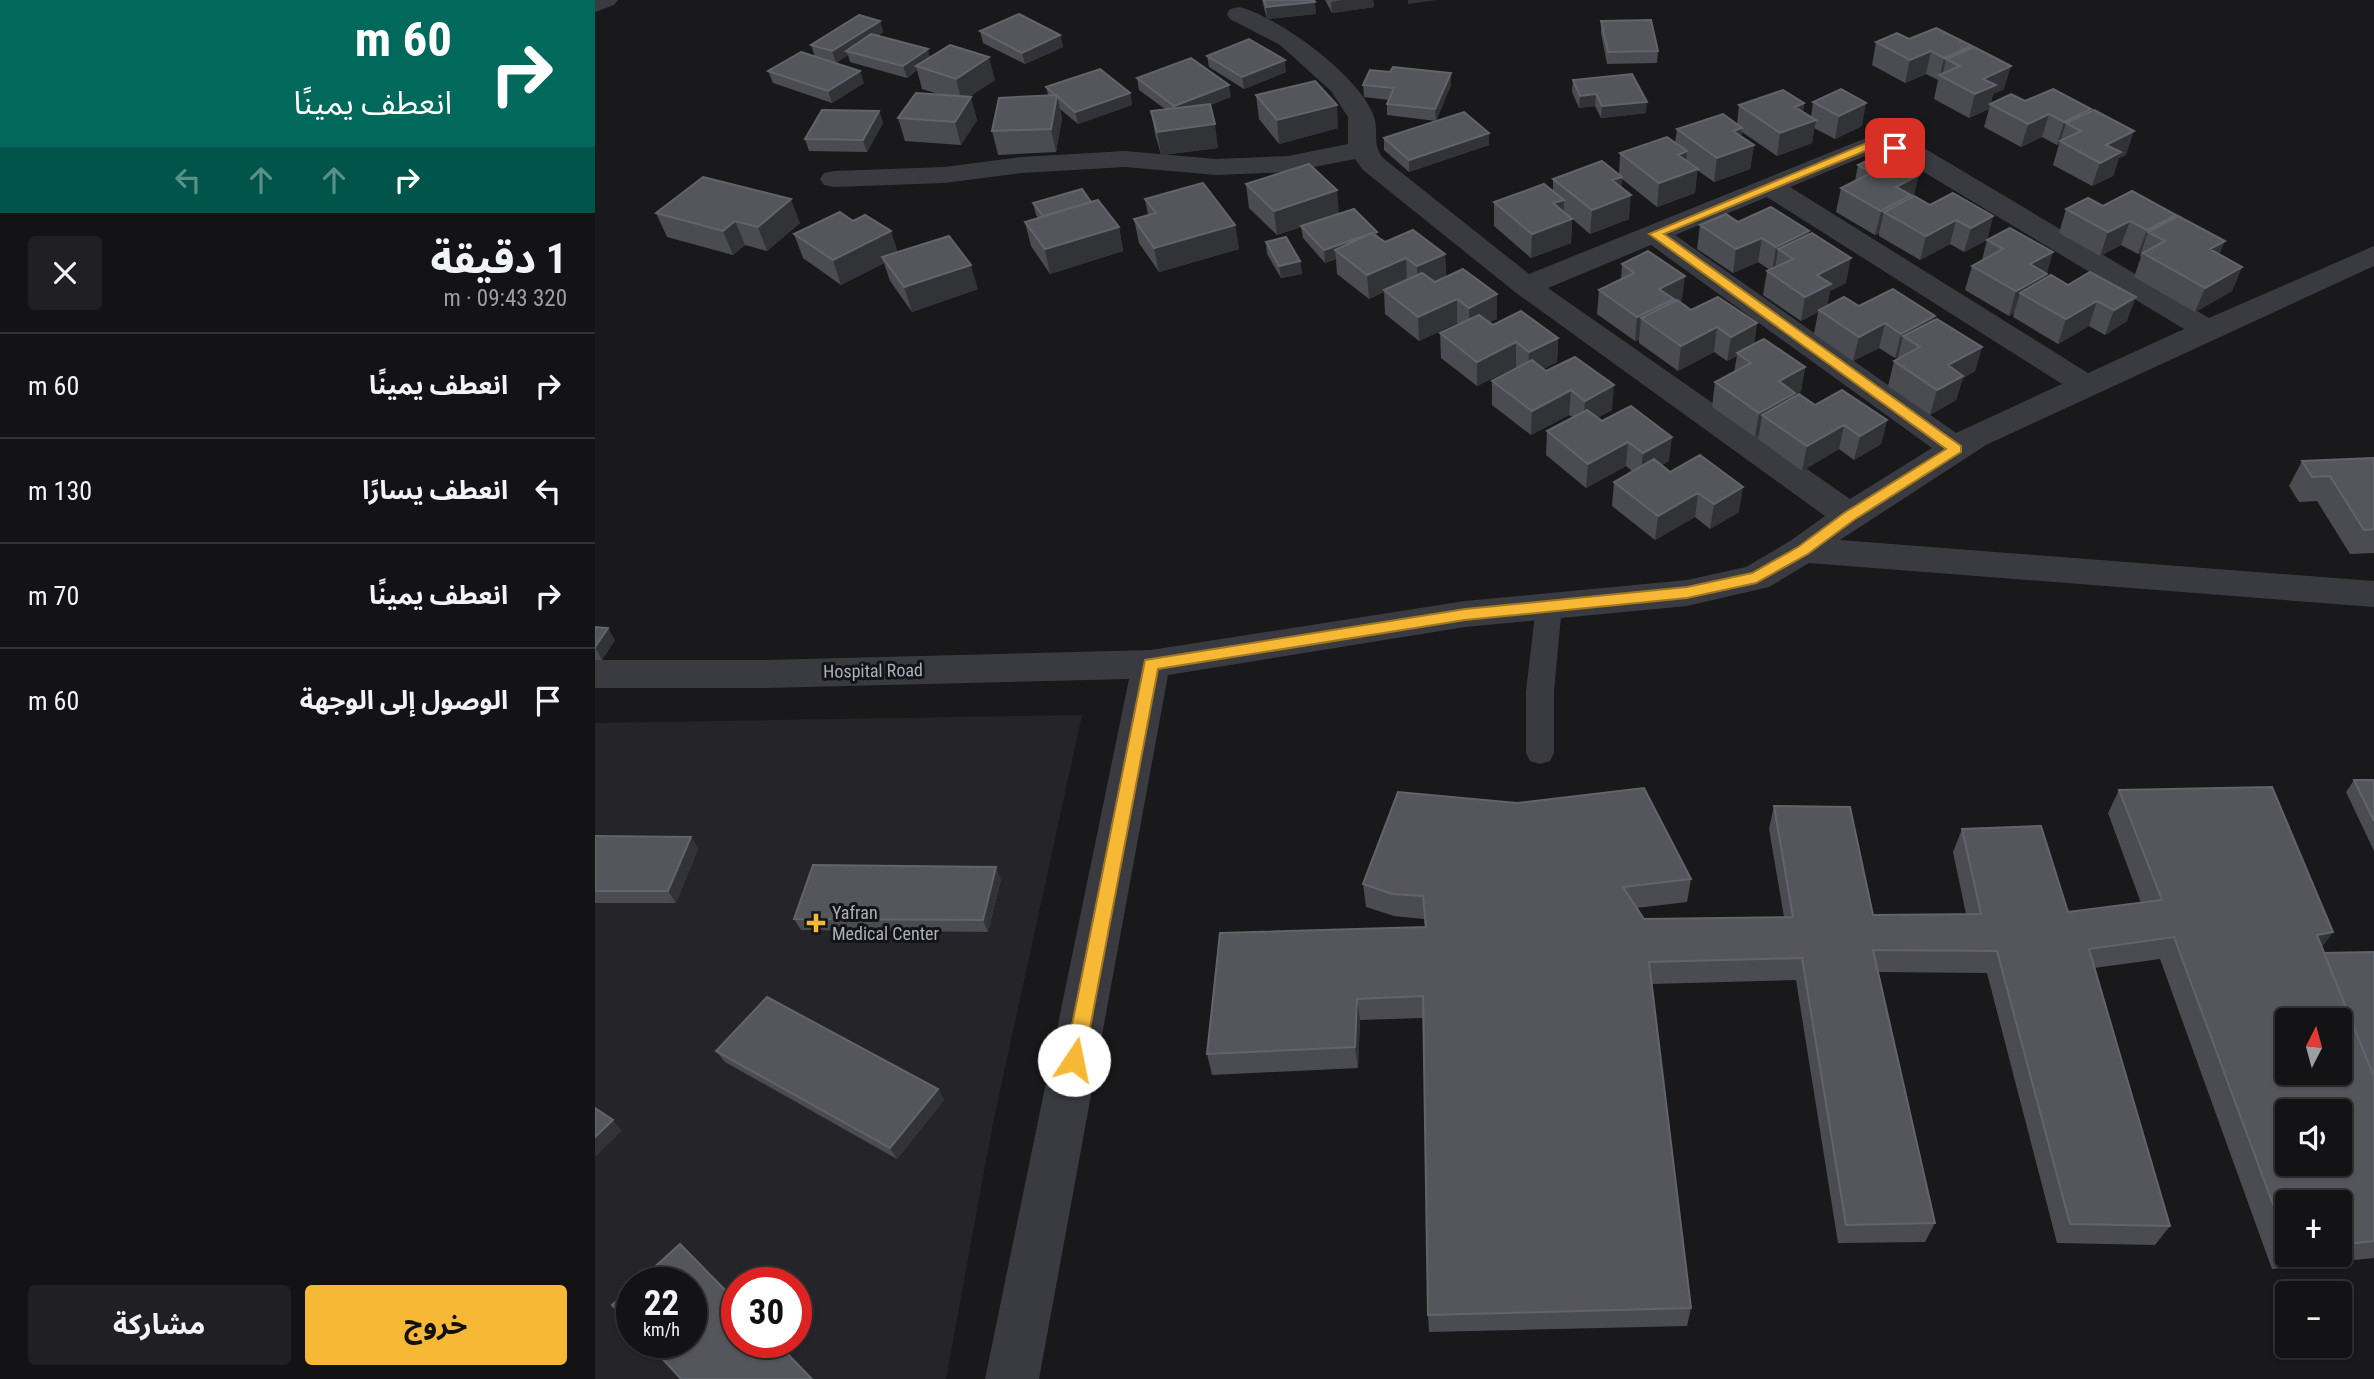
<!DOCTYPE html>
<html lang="ar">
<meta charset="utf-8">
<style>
body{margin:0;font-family:"Roboto Condensed","Noto Sans Arabic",sans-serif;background:#202022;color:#f1f3f6;direction:rtl;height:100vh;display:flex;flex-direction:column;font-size:26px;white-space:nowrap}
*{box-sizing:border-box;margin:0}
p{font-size:23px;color:#9d9ea0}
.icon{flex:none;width:38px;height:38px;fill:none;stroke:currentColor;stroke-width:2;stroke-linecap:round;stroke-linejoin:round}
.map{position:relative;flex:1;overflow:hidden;direction:ltr}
.drawer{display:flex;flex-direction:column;background:#131315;width:595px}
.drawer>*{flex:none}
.hud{background:#00695c;color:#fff;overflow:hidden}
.needle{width:46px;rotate:6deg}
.fabs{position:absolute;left:1680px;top:1008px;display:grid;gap:14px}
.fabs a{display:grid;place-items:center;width:77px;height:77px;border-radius:7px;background:#131315;box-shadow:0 2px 5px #0004,0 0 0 2px #323234;font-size:35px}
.speed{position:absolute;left:21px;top:1267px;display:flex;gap:14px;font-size:35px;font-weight:700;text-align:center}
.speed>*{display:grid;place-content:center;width:91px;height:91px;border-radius:50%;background:#131315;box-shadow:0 2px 5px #0004,0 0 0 2px #323234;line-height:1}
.speed small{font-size:18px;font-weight:400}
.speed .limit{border:10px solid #d22;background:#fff;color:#111}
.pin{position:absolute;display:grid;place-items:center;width:60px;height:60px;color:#fff;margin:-30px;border-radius:14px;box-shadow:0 4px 10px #0006}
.me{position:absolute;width:77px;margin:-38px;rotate:11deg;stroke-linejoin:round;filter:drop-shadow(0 0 5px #0008)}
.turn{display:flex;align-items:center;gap:24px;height:147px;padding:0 28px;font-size:32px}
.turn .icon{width:91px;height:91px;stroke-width:2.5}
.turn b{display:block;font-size:49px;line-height:60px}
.lanes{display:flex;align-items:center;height:66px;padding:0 28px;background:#0003;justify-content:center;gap:35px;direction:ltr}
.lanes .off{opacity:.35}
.round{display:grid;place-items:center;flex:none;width:74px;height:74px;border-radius:7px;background:#202022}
.summary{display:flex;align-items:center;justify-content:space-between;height:119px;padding:0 28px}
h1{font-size:42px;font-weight:700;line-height:52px}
.action{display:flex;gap:14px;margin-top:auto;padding:14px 28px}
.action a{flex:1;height:80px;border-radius:7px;background:#f7b836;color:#111;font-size:28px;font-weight:700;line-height:80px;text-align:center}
.action a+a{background:#202022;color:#f1f3f6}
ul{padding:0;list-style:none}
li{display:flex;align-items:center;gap:21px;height:105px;padding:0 28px;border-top:2px solid #323234}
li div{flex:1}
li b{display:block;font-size:26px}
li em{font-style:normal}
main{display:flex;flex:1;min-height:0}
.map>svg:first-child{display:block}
</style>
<main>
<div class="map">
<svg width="1779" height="1379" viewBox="0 0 1779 1379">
<rect width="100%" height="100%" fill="#19191c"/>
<path fill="#252529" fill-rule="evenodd" d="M487,715l-89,408 -47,256h-351v-656zM37,1283h59v59h-59zM142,1283h59v59h-59z"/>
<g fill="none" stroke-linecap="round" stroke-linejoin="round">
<path fill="#3a3b41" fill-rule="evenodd" d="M954,596l9,3 4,7 -8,85v62l-4,8 -10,3 -10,-3 -4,-8v-62l10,-85 4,-7z"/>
<path fill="#3a3b41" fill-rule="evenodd" d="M0,0h23l-4,5 -19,7z
M644,7c39,9 123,71 135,110 5,16 -2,27 9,41l146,116 347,-140 48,14 285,170 165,-72v20l-388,179 -146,95 534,41v26l-565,-44 -40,24 -82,19 -222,21 -297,48 -129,704h-54l144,-700 -364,9h-170v-28h170l386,-10 314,-49 222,-21 59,-13 44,-26 35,-25 -310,-224 -152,-122 -8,-11 -67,13 -72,3 -91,-8 -104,6 -77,10 -110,4 -10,-2 -4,-6 4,-6 10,-2 110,-4 77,-10 104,-6 91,8 72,-3 60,-12v-27l-17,-26 -51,-46 -50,-26 -3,-5 3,-5zM1282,151l27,9 280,169 -96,44 -298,-186zM1172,197l295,187 -106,49 -281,-198zM1056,245l281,203 -82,51 -302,-211z"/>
</g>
<path fill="#4a4c51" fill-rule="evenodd" d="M667,0h52l2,14 -49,5z
M730,0h48l1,7 -42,6z
M285,21l3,11 -5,4 52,21 65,23 -25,16 7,24 -16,25 -56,-4 -7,-23 40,-24 -16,-5 -5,-19 -10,8 -57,-16 -2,-7 -12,8 -13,-4 41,24 -32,20 -59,-20 -5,-12 47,-14 -4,-12z
M1006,21l57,30 -1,12 -50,1 -6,-31z
M385,31l80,4 3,12 -38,17 -42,-21z
M1314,39l62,10 33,40 -11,5 -2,9 34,-2 66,8 -1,3 36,43 -7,3 -6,18 -21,10 -39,-21 6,-21 -2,1 -15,-8 -21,10 -37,-20 5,-18 -20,9 -35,-19 4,-19 -12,-6 -21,9 -33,-18 4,-23z
M612,56l79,16 -42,17 -35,-22z
M795,72l61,1v12l-15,36 -49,-6v-11l2,-4 -25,-3 -1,-12z
M542,78l94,19 -21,8 8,43 -57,7 -6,-21 -4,-23 14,-2 -26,-19z
M978,80l73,33 -45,5 -6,-12 -16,2 -7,-16z
M451,87l84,6 2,12 -54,19 -18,-15 2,9 -6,34 -58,3 -6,-24 56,-36z
M661,95l82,33 -59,16 -20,-25z
M1218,102l49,24 -27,13 -21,-11 -2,15 -35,13 -35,-24 -1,4 13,9 -4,24 -36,13 -17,-12 -2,23 -38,14 -35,-28 -1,8 8,32 -39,15 -27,-23 9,8 -1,24 -40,15 -37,-32v-24l59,-11v-12l66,-5 1,-21 55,-10 2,-14 60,-5 2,-19 65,-2 -1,9 8,5z
M284,111l4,12 -16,29 -58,-1 -4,-12z
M789,138l105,7 -80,27 -25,-22z
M1263,165l72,40 63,11 -6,24 -23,12 -14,-8 -30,16 -41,-24v-3l-4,2 -39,-23 5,-24 14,-7z
M651,184l93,30 46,28 60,12 1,23 51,42 -8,3 4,3 65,13 -1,24 -14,7 69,41 -15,8 72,43 -7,4 8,7 69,40 -29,17 -15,-12 -40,23 -43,-34 2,-24 18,-11 -6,-5 -40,22 -40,-33 1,-24 26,-14 -4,-2 -38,20 -39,-30v-24l25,-13 -1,-1 -39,19 -36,-28 -1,-25 19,-9 -2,-1 -38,18 -34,-27 -1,-22 -15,7 -32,-25 -1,-15 -11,4 -22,-25 -2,-11 -24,8 -28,-27z
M550,199l90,26 4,24 -80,23 -20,-29 -5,-24 14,-4z
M496,202l28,25 4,24 -73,23 -19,-28 -6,-24 13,-4 -2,-3 -3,-12z
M1508,206l71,12 45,37 23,12 -10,24 -37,21 -61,-35 7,-20 -1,-1 1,-3 -3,1 -17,-9 -21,11 -41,-23 7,-24z
M61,213l144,10 -33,28 -22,-6 -12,10 -66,-18z
M1143,222l71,13 37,48 -16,8 -3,14 32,1 75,14 48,27 -7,24 -12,7 -7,22 -26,15 -42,-29 6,-25 4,-2v-2l-3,1 -16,-10 -26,13 -39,-27 4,-22 -17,9 -38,-26 4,-24 3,-1 -12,-8 -25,11 -36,-24 3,-24z
M199,234l104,18 80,37 -66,23 -22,-31 -6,-18 -43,22 -38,-27z
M1392,240l59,33v5l22,7 22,-13 37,49 -22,14 -16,-9 -31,18 -45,-27 1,-4 -5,3 -44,-26 7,-24 10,-6z
M671,242l34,19 2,13 -21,4 -14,-24z
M1027,264l60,36 -3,2 12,8 66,13 -3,21 51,23 -4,24 -6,3v2l20,9 72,15 -6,24 -27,16 -15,-11 -37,22 -44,-32 1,-4 -4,2 -43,-30 3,-25 19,-10 3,-16 -10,5 -13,-9 -36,19 -39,-28v-3l-4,1 -38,-27 2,-24 22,-11z
M1779,458v95l-24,1 -33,-53 -18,1 -10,-16 13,-25z
M0,627l20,13 -13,20h-7z
M1759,780h20v71l-28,-59z
M1524,790l214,142 -11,15 2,6 50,-1v306l-102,11 -112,-310 -66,9 76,258 -15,19 -98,-2 -70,-270 -109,-1 57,251 -10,19 -87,1 -42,-263 -144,4 39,324 -4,18 -258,6 -1,-17 -5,-297 -63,2 -2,48 -146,7 -5,-21 218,-127 -1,-8 -30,-3 -28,-9 -3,-23 328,-5 -4,23 -51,6 8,11 140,-2 -15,-88 5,-23 99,109 93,-1 -13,-62 9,-23 106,83 73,-9 -33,-90zM1692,1202h53v53h-53z
M0,836l96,1 7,12 -22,54h-81z
M406,879l-13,53 -187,-2 -7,-11z
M121,1051l222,38 6,11 -47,59 -172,-97z"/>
<path fill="#323337" d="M747,0h31l1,7 -42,6 -1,-11z
M813,0h29l-29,4z
M720,2l1,12 -49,5 -1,-12z
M285,21l3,11 -31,20 -6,-1 2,4 -12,8 -4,-12z
M465,35l3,12 -38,17 -3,-11z
M1377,46l-6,23 -20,-10 -4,18 -2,-1 4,-18z
M333,49l3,12 -15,5 1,4 -10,8 -4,-12z
M1336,51l-5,23 -21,9 5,-23z
M394,57l6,23 -33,22 -6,-23z
M690,60l1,12 -42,17 -2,-12z
M1416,66l-7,23 -11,5 -4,15 -20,9 6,-24 8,-15z
M265,71l4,12 -32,20 -4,-12z
M856,73v12l-15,36 -1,-12z
M634,85l2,12 -55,20 -2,-11z
M535,93l2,12 -54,19 -3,-12z
M1001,94l-1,12 -16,2 1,-12z
M462,95l5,23 -6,34 -5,-23z
M376,97l6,23 -16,25 -6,-23z
M1052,102l-1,11 -45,5 1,-12z
M1209,103l-4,23 16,-6 -4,23 -35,13 3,-23 15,-26z
M1271,103l-4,23 -27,13 4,-23z
M742,105l1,23 -59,16 -2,-24z
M1496,109l-7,23 -18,-9 -6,19 -3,3 7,-23z
M284,111l4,12 -16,29 -4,-12z
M1454,114l-7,23 -21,10 7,-23z
M620,124l3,24 -57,7 -4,-23z
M1147,128l-3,22 15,-5 -4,24 -36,13 3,-24 16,-27z
M1539,131l-8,24 -7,3 -6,18 -21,10 14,-41z
M894,133v12l-80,27v-12z
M1092,151l-2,23 13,-5 -3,24 -38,14 2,-24 19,-28z
M1324,175l-6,24 -29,13 -5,21 -4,2 6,-24 15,-24z
M1027,177l-2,22 11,-4 -2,24 -39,15 2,-24 20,-30z
M742,190l2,24 -62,21 -3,-24z
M196,199l9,24 -33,28 -9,-24z
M969,200l-1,23 9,-4 -1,24 -40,15 1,-24 21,-31z
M1581,215l-9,23 -19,-6 -7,21 -3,1 9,-24z
M1398,216l-6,24 -23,12 7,-24z
M1361,220l-6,24 -30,16 6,-24z
M140,221l10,24 -12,10 -10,-24z
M1535,221l-9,24 -21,11 8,-24z
M640,225l4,24 -80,23 -5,-24z
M524,227l4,24 -73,23 -5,-25z
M296,231l8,25 -17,1 2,6 -43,22 -8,-25z
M1214,231l-4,24 -12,4 -15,-10 -3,21 -3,1 4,-24z
M782,232l1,13 -43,5 1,9 -11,4 -1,-13z
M1167,238l-4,24 -25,11 3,-24z
M1630,241l-10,24 -5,-16z
M1458,252l-13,46 -20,-5 -6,20 -5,3 7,-25 14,-27z
M850,254l1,24 -28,12 -1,-24z
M811,258l1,24 -23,8v2l-15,7 -2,-24z
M1256,258l-5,25 -16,8 -3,17 -8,2 -1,2 -17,9 4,-24 12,-22z
M705,261l2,13 -21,4 -2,-12z
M376,265l7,24 -66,23 -8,-25z
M1647,267l-10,24 -37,21 10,-24z
M1090,276l-3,24 -41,18 -2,22 -4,1 2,-24 22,-28z
M902,294v25l-28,13v-24z
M1541,297l-9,24 -22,14 9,-25z
M862,299v24l-38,18 -1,-24z
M1502,301l-8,25 -31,18 8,-25z
M1340,316l-6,24 -26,-4 -5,21 -3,1 6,-24z
M1162,323l-3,24 -17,6v3l-10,5 4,-24z
M1290,323l-6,25 -26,13 6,-24z
M1122,327l-3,25 -36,19 3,-25z
M963,338l-1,24 -29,15 1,-25z
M921,342v25l-39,19v-24z
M1387,347l-7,24 -12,7 -7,22 -26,15 7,-25 11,-25z
M1210,367l-4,24 -6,3 -4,23 -29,-2 -3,20 -4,2 4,-24 20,-32z
M1019,385l-2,25 -29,15 2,-24z
M976,390l-2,25 -38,20 1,-24z
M1292,420l-6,24 -27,16 6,-24z
M1249,425l-5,24 -37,22 5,-25z
M1077,437l-3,24 -29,16 3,-24z
M1033,442l-2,24 -40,22 2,-24z
M1148,487l-4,25 -29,17 4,-25z
M1103,493l-3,24 -40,23 3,-24z
M13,628l7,12 -13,20 -7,-13z
M96,837l7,12 -22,54 -8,-12z
M401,867l5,12 -13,53 -5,-12z
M1738,932l-16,22v-19z
M762,999l3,21 -2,48 -3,-21z
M343,1089l6,11 -47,59 -7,-11z
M18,1120l9,11 -27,26v-20z"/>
<path fill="#55565c" stroke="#62646b" stroke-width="2" fill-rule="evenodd" d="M669,0h50l1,2 -49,5z
M424,14l41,21 -38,18 -42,-22z
M264,15l21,6 -48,30 -21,-6z
M1056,20l7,31 -50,1 -7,-31z
M1341,28l36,18 -28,12 -13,-7 -21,9 -34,-18 21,-9 12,6z
M276,34l57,15 -25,17 -57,-15z
M654,39l36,21 -43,17 -35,-21z
M355,45l39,12 -33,22 -40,-13z
M1379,47l37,19 -28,13 13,6 -21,9 -36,-19 21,-9 -14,-7z
M206,52l59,19 -32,20 -60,-20z
M596,58l38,27 -55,21 -37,-28z
M798,67l58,6 -16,36 -48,-5 7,-16 -31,-3 7,-15 20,2z
M505,69l30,24 -55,19 -18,-16v-1h-2l-9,-8z
M1037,74l15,28 -45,4 -6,-12 -16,2 -7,-16z
M720,81l22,24 -60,15 -21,-25z
M1246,89l25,14 -27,13 -26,-14z
M1458,89l38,20 -27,13 -15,-8 -21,10 -38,-20 21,-10 14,7z
M1188,90l21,13 -9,4 21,13 -36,13 -41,-28z
M321,93l55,4 -16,25 -57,-4z
M462,95l-6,34 -59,2 7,-33z
M615,104l5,20 -58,8 -6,-21z
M227,110l57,1 -16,29 -58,-1z
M1499,110l40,21 -28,14 15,7 -21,11 -40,-22 21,-10 -15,-8z
M869,112l25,21 -80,27 -25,-22z
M1128,114l19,14 -9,3 21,14 -37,13 -40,-29z
M1072,137l20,14 -9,4 20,14 -39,14 -39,-30z
M1285,154l39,21 -23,12 15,8 -30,16 -40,-23 30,-15 -13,-8z
M1007,161l20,16 -10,3 19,15 -39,15 -39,-31z
M714,164l28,26 -63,21 -28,-27z
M108,177l88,22 -33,28 -23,-6 -12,10 -67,-18z
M608,183l32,42 -81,23 -20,-29 22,-6 -11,-14z
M949,184l20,16 -11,3 19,16 -40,15 -38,-32z
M487,189l9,13 -48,14 -10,-13z
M1537,191l44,24 -29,15 -17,-9 -22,11 -42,-23 22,-11 15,8z
M1358,193l40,23 -22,12 -15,-8 -30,16 -42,-24 30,-16 16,9z
M503,200l21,27 -74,22 -20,-27z
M1176,207l38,24 -33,16 -14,-9 -26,11 -36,-24 26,-11 12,8z
M759,209l23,23 -5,1 -48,17 -23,-24z
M245,212l13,9 12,-6 26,16 -58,29 -39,-26z
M1583,216l47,25 -15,8 32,18 -37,21 -62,-35 22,-12 -17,-9z
M1415,228l43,24 -23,12 17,10 -31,17 -44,-25 31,-17 -16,-9z
M818,230l32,24 -28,12 -11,-8 -39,17 -32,-25 37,-17 13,9z
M1217,233l39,25 -34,17 14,9 -26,13 -38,-26 26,-12 -15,-10z
M354,236l22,29 -67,22 -22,-30z
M691,237l14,24 -21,5 -13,-24z
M1053,251l37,25 -26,13 15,10 -37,18 -38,-27 35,-17 -12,-9z
M868,269l34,25 -28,14 -12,-9 -39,18 -34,-27 38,-17 13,9z
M1495,272l46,25 -22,13 -17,-9 -31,18 -46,-26 31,-18 17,10z
M1298,289l42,27 -34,18 -16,-11 -26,14 -40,-27 25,-13 15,9z
M1123,297l39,26 -26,14 -14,-10 -36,19 -40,-28 36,-18 14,10z
M926,311l37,27 -29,14 -13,-10 -39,20 -37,-29 39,-18 14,10z
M1342,319l45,28 -34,18 15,11 -26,14 -43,-29 26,-14 -17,-11z
M1169,339l41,28 -26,14 16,12 -36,20 -44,-31 36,-19 -14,-10z
M980,357l39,28 -29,16 -14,-11 -39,21 -40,-30 40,-21 14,11z
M1247,390l45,30 -27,16 -16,-11 -37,21 -45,-31 37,-21 16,11z
M1036,406l41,31 -29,16 -15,-11 -40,22 -41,-33 40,-21 15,11z
M1105,455l43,32 -29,17 -16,-11 -40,23 -44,-34 40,-23 16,13z
M1779,458v71l-10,1 -34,-54 -18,1 -10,-16z
M0,627l13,1 -13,19z
M1759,780h20v41z
M1677,787l61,145 -16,3 57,142v164l-34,4v-43h-53v40l-113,-305 -85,12 81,277 -100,-2 -73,-273 -124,-1 62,273 -89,2 -44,-267 -153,4 42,346 -263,7 -5,-319 -66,3 -2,48 -148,7 13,-121 206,-6 -3,-31 -31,-2 -29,-10 35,-92 119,11 127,-15 47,91 -68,8 21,32 149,-2 -19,-111 76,1 23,108 108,-1 -19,-85 79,-3 27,86 94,-12 -43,-110zM1692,1020h53v53h-53zM1692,1111h53v53h-53z
M0,836l96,1 -23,54h-73z
M218,865l183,2 -13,53 -189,-1z
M1779,952v125l-50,-124z
M172,997l171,92 -48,59 -174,-97z
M0,1108l18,12 -18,17z
M85,1244l57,58v40h39l36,37h-131l-34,-37h44v-59h-54z
M37,1287v39l-20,-21z"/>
<path fill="#f7b836" stroke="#a17823" stroke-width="2" d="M1281,139l25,9 -6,3 -18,-5 -213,88 297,212v6l-107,68 -46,34 -52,29 -69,15 -222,22 -307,49 -74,391 -3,6 -7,3 -6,-3 -3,-6 80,-400 320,-51 222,-22 65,-14 46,-26 46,-34 102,-64 -297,-215z"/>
<path fill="#f7b836" stroke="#141417" stroke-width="2.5" d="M217.5 912.5h7v7h7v7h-7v7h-7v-7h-7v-7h7z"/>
<g text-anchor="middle" stroke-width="6" stroke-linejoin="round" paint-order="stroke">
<g font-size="18" fill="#abb0bb" stroke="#141417">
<text transform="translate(278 671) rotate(-1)" y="6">Hospital Road</text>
</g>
<g font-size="18" fill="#abb0bb" stroke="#141417" text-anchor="start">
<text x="237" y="919">Yafran<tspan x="237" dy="21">Medical Center</tspan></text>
</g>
</g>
</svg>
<div class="fabs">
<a><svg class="needle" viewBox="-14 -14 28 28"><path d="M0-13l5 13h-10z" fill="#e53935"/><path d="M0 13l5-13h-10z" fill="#9d9ea0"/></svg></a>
<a><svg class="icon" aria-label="sound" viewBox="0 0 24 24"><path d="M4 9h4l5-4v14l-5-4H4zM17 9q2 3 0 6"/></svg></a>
<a>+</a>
<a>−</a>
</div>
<div class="speed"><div>22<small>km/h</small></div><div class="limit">30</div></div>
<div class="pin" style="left:1300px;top:148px;background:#d93025"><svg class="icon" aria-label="arrive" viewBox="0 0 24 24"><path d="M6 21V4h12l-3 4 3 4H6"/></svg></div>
<svg class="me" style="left:479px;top:1060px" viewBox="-20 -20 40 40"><circle r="19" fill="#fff"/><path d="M0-13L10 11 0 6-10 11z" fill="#f7b836"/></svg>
</div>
<section class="drawer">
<div class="hud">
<div class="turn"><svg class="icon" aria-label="right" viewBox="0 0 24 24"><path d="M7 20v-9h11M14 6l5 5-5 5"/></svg><div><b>60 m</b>انعطف يمينًا</div></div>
<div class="lanes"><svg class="icon off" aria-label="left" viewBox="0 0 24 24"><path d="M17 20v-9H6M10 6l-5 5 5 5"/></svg><svg class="icon off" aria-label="ahead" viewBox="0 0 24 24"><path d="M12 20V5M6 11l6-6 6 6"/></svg><svg class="icon off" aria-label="ahead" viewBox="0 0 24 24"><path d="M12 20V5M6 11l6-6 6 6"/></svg><svg class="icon" aria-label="right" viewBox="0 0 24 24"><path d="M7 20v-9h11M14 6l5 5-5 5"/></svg></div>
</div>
<div class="summary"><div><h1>1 دقيقة</h1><p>320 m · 09:43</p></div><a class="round"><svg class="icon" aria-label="close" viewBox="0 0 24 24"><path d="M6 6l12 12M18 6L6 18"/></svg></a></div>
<ul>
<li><svg class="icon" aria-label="right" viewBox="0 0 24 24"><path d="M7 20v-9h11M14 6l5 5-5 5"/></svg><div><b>انعطف يمينًا</b></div><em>60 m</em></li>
<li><svg class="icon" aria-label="left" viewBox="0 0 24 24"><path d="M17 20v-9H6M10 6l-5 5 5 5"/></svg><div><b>انعطف يسارًا</b></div><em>130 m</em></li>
<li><svg class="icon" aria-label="right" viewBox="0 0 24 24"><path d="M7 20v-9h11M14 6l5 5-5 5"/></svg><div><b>انعطف يمينًا</b></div><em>70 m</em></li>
<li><svg class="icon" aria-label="arrive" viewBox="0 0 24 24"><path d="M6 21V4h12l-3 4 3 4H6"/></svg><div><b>الوصول إلى الوجهة</b></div><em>60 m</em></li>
</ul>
<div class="action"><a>خروج</a><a>مشاركة</a></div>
</section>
</main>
